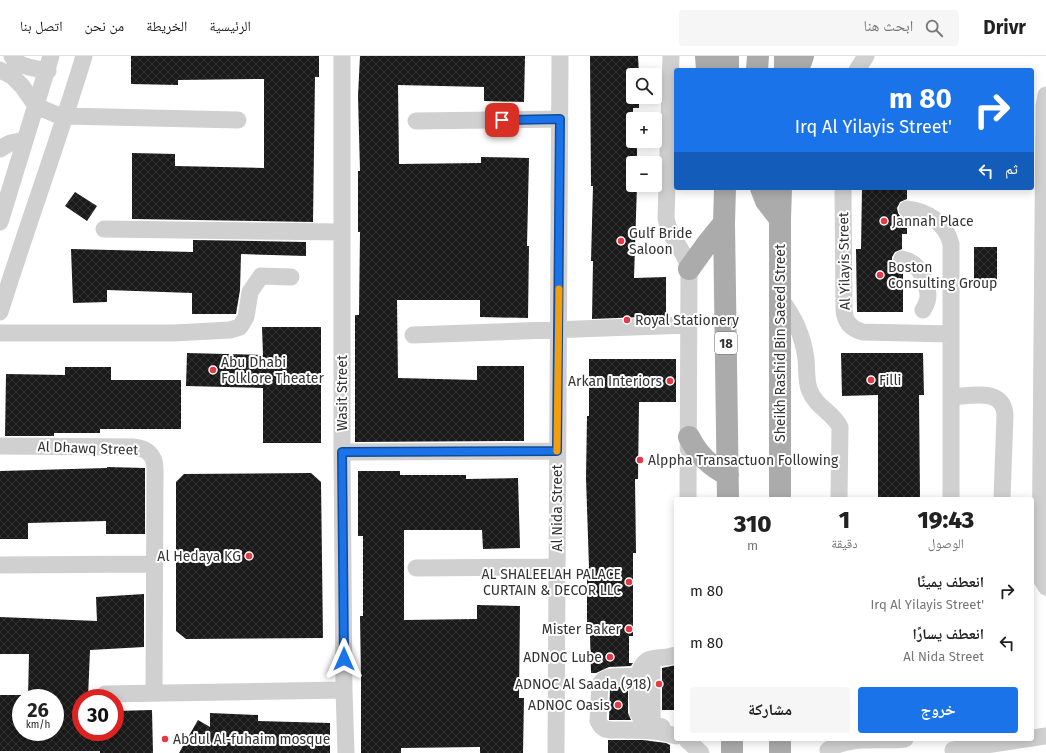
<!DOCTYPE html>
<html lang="ar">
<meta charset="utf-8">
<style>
body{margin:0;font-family:"Fira Sans","Noto Naskh Arabic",sans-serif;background:#f6f6f6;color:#222;direction:rtl;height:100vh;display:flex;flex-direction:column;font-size:15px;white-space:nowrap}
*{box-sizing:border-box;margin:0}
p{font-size:13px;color:#767676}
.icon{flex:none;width:22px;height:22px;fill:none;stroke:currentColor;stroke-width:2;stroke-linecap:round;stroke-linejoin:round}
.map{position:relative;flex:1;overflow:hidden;direction:ltr}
.panel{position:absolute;left:674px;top:441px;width:360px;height:244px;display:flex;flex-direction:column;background:#fff;border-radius:4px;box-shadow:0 2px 10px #0003;direction:rtl}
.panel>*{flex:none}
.banner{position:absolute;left:674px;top:12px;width:360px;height:122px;border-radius:4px;box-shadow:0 2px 10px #0003;direction:rtl;background:#1a73e8;color:#fff;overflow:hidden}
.tools{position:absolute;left:626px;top:12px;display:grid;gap:8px}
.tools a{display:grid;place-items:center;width:36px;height:36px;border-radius:4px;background:#fff;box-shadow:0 2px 10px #0003;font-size:20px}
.speed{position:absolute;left:12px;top:633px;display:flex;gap:8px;font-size:20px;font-weight:700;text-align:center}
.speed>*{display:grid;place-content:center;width:52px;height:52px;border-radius:50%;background:#fff;box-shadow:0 2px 10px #0003;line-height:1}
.speed small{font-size:10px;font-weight:400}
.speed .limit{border:6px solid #d22;background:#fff;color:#111}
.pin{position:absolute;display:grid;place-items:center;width:34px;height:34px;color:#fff;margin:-17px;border-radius:8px;box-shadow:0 2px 6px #0006}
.me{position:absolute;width:44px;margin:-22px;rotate:0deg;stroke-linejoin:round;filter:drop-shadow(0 0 3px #0008)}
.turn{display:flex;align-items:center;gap:14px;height:84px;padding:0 16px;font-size:18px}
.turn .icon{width:52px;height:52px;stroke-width:2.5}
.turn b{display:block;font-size:28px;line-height:34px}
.then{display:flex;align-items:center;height:38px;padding:0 16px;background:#0003;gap:8px;font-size:15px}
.eta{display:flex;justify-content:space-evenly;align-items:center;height:68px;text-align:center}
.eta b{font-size:24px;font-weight:800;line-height:28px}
.primary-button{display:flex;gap:8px;margin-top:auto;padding:8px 16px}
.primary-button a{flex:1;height:46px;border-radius:4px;background:#1a73e8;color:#fff;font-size:16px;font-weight:800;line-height:46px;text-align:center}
.primary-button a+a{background:#f6f6f6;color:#222}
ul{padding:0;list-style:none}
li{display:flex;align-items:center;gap:12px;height:52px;padding:0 16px}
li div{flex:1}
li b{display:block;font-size:15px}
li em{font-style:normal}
header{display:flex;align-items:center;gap:24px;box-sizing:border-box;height:56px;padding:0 20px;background:#fff;border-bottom:1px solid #e0e0e0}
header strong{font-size:19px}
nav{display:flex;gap:22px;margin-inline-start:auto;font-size:14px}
.search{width:280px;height:36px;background:#f6f6f6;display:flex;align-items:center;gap:10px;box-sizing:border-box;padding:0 14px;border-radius:4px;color:#767676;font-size:15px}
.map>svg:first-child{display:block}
</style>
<header>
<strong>Drivr</strong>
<div class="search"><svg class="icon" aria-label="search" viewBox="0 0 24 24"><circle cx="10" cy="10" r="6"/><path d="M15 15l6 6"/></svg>ابحث هنا</div>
<nav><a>الرئيسية</a><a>الخريطة</a><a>من نحن</a><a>اتصل بنا</a></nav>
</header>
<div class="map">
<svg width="1046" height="697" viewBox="0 0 1046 697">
<defs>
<pattern id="building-cross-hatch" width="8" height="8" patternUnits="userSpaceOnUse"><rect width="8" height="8" fill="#1a1a1a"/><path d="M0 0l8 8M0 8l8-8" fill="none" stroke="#333"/></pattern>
</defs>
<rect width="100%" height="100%" fill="#fff"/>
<path fill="url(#building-cross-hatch)" d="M131,0h188v21h-4l-2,145 -181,-3v-66l43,1v12l89,2v-89l-86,1v5l-47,-1z
M360,0h165l-1,46 -40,-1v-14l-86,-2 1,79 82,-1v-6l48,1 -2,88h2l-1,72 -48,-1v-17h-83l1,78 79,2v-14h47v75l-169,1v-127h4l1,-83h-2v-61h2l-2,-75z
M590,0h48l1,19h-6v22h6v11h-6v33h4v22h-4v22h4l-3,93 32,-1v39l-74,3 1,-58h-2l2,-75h-2z
M862,132h45v11l-7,3 -3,6 1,5 2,3 7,3v15h-5v15l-7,3 -3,5v5l3,4 8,4v42h-46l-1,-63h5z
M75,136l22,14 -10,15 -22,-15z
M193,184l113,2v14l-65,-2 -1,36 -4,24h-44v-21l-85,-3v12l-34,1 -2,-54 122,3z
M974,191h23v34h-23z
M262,271h59v116h-58v-55l-77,-2 1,-33 76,2z
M841,297h82l1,42h-5l1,104h-42v-104l-36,1z
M589,303h87v43h-37l-1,77h-3l1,74h-3v83h-4v27h4l-2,3 -22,1 -13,6h-5l-1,-38h-3v-68h2l-3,-89 1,-62h2z
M65,311h46v13h70v49h-81v4h-46v3h-49l1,-62 59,1z
M107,411l38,1v66h-39v-13l-78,2v16h-28v-68l107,-3z
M358,415h42v4h66v4l52,-1 2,70 -37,1 -1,-19h-78v90l73,-1v-14l43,1 -1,92h5l-1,55h-43v-6l-79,1v5h-40v-77l-1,-60h3v-80h-5z
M311,417l10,9 2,156 -137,1 -10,-8v-149l8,-8z
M144,538v53l-54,3 -2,48h-7v34h34v-21l37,-1 1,43h-53v-2h-100v-56h21v37h34v-34h-27l1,-44h-29v-37l97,4 -1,-24z
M676,609v45h-14v-42z
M628,630v27l3,7h-22l1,-32z
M210,657l48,2v6l72,2v30h-151l19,-33 12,7z
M608,684h35l23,3 4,2v8h-62z"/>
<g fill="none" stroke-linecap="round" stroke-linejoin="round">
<path stroke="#d0d0d0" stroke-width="17" d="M12,0c6,12 24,12 36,15
M342,0v396l2,238 2,63
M671,0l-5,162c4,23 19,31 23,51l-1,230
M0,14l12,6 10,10 14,20 19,8 10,2 173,4
M857,14l9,-14
M1046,39l-2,11 -4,471 6,10
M416,65l144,-2
M0,93l10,-6 15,-3
M843,132l1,122c1,12 7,19 19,22l88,2
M907,153c20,2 39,14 44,35v255
M0,166l51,-166
M104,173l237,3
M902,203c13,3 17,9 22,21 5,11 6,19 -1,30
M780,242c14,19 23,37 26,61 1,10 0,21 3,30 7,19 23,22 31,38l-1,72
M0,256c27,-86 58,-170 84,-256
M0,277h174l56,-3 10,-3 6,-10 4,-25 11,-16 30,1
M413,279l276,-10
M951,341c20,-1 52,-10 54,18l-3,84
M0,390l133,1c14,1 22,8 22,22l-1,224
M342,396l215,-1
M0,509l154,-1
M416,512l141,-1
M638,620l-28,1 -7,3 -3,4 -2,37 3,5 4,3 6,1c22,0 44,-1 65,6
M105,638l239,-4
M652,668v-65
M662,671c-11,-3 -19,-4 -24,-14 0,-15 -5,-49 13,-54 9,-2 17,-1 25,-4
M686,683l15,14
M828,694c20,-15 53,-8 77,-11
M953,694l93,-14
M556,697l4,-697"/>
<path stroke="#ababab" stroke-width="22" d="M706,0l1,14
M728,14v-14
M757,14l1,-14
M785,14v-14
M798,14l5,-14
M725,132l-1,35 4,276
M761,132l5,13 14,18
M689,213l18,-25 17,-21
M689,381c9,18 21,29 39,38
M780,443v-280l1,-31
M732,683v14
M780,683v14"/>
</g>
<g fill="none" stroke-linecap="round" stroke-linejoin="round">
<defs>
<path id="route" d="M344,603l-2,-207 215,-1 3,-332 -58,1"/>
</defs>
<use href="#route" stroke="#114b97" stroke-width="10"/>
<use href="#route" stroke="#1a73e8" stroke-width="7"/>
<path stroke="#f59e0b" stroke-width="7" d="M557,395l2,-162"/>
</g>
<g fill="#e63946" stroke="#fff" stroke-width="1.5">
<circle cx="884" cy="165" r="4"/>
<circle cx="621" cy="185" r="4"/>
<circle cx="880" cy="219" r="4"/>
<circle cx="627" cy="264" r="4"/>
<circle cx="213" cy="314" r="4"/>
<circle cx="871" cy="324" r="4"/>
<circle cx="670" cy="325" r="4"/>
<circle cx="640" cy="404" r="4"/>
<circle cx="249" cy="500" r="4"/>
<circle cx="629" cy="526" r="4"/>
<circle cx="629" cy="573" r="4"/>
<circle cx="610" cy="601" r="4"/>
<circle cx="659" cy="628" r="4"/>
<circle cx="618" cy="649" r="4"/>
<circle cx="165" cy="683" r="4"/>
</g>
<g text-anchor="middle" stroke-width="4" stroke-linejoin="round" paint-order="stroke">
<rect fill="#fff" stroke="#707070" stroke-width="1" x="715" y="276" width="22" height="22" rx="3"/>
<g font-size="13" font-weight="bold" fill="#333">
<text x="726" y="292">18</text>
</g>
<g font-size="14" fill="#333" stroke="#fff" text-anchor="start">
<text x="892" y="170">Jannah Place</text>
<text x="629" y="182">Gulf Bride<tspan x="629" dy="16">Saloon</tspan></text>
<text x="888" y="216">Boston<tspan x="888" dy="16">Consulting Group</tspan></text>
<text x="635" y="269">Royal Stationery</text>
<text x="221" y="311">Abu Dhabi<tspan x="221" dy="16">Folklore Theater</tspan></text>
<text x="879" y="329">Filli</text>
<text x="662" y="330" text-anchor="end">Arkan Interiors</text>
<text x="648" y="409">Alppha Transactuon Following</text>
<text x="241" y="505" text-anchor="end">Al Hedaya KG</text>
<text x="621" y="523" text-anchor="end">AL SHALEELAH PALACE<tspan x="621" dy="16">CURTAIN &amp; DECOR LLC</tspan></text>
<text x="621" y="578" text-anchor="end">Mister Baker</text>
<text x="602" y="606" text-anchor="end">ADNOC Lube</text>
<text x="651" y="633" text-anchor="end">ADNOC Al Saada (918)</text>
<text x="610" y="654" text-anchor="end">ADNOC Oasis</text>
<text x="173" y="688">Abdul Al-fuhaim mosque</text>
</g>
<g font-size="14" fill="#333" stroke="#fff">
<text transform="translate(844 205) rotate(-91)" y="5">Al Yilayis Street</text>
<text transform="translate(780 287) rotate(-90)" y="5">Sheikh Rashid Bin Saeed Street</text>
<text transform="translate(342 337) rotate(-90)" y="5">Wasit Street</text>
<text transform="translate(88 392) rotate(2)" y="5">Al Dhawq Street</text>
<text transform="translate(557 452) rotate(-90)" y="5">Al Nida Street</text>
</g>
</g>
</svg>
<div class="tools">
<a><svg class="icon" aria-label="search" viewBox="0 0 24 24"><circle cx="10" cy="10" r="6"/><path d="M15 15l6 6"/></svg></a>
<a>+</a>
<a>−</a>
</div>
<div class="speed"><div>26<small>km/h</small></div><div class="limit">30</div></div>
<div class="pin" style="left:502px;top:64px;background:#d93025"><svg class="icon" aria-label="arrive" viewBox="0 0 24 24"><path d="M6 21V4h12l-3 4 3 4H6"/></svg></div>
<svg class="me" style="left:344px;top:603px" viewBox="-20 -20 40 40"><path d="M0-17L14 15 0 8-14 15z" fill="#1a73e8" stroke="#fff" stroke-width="4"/></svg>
<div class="banner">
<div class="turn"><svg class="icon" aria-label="right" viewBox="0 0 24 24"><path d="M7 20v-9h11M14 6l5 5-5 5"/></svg><div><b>80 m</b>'Irq Al Yilayis Street</div></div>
<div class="then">ثم<svg class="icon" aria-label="left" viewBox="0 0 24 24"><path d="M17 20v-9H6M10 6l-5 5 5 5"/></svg></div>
</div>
<section class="panel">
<div class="eta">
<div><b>19:43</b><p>الوصول</p></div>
<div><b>1</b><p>دقيقة</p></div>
<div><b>310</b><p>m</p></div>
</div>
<ul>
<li><svg class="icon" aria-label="right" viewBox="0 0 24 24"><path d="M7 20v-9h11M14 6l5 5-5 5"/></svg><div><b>انعطف يمينًا</b><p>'Irq Al Yilayis Street</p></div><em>80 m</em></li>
<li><svg class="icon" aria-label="left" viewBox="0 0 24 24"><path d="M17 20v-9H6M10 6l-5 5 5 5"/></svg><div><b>انعطف يسارًا</b><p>Al Nida Street</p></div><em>80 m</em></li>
</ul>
<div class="primary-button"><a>خروج</a><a>مشاركة</a></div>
</section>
</div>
